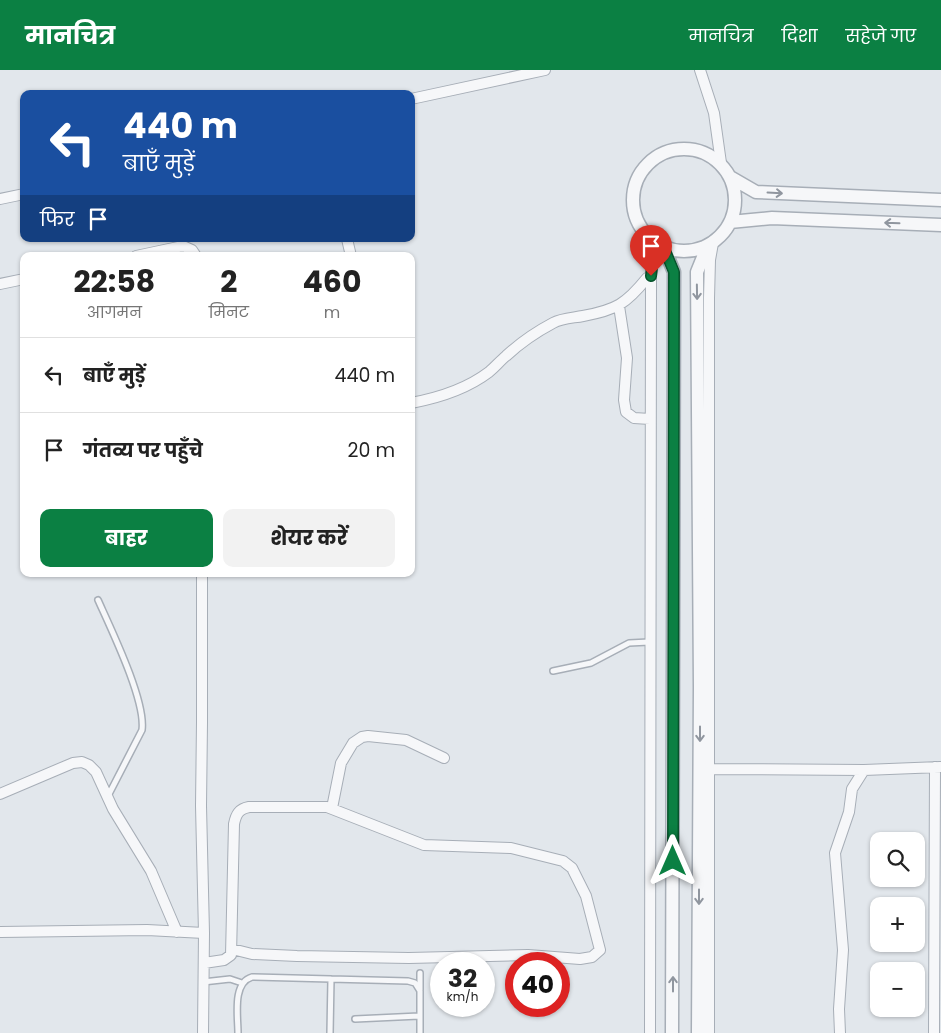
<!DOCTYPE html>
<html lang="hi">
<meta charset="utf-8">
<style>
body{margin:0;font-family:Poppins,"Noto Sans Devanagari",sans-serif;background:#f2f2f2;color:#222;height:100vh;display:flex;flex-direction:column;font-size:19px;white-space:nowrap}
*{box-sizing:border-box;margin:0}
p{font-size:16px;color:#767676}
.icon{flex:none;width:28px;height:28px;fill:none;stroke:currentColor;stroke-width:2;stroke-linecap:round;stroke-linejoin:round}
.map{position:relative;flex:1;overflow:hidden}
.panel{position:absolute;left:20px;top:182px;width:395px;height:325px;display:flex;flex-direction:column;background:#fff;border-radius:10px;box-shadow:0 1px 4px #0004}
.panel>*{flex:none}
.banner{position:absolute;left:20px;top:20px;width:395px;height:152px;border-radius:10px;box-shadow:0 1px 4px #0004;background:#1a4fa0;color:#fff;overflow:hidden}
.buttons{position:absolute;left:870px;top:762px;display:grid;gap:10px}
.buttons a{display:grid;place-items:center;width:55px;height:55px;border-radius:10px;background:#fff;box-shadow:0 1px 4px #0004;font-size:25px}
.speed{position:absolute;left:430px;top:882px;display:flex;gap:10px;font-size:25px;font-weight:700;text-align:center}
.speed>*{display:grid;place-content:center;width:65px;height:65px;border-radius:50%;background:#fff;box-shadow:0 1px 4px #0004;line-height:1}
.speed small{font-size:12px;font-weight:400}
.speed .limit{border:8px solid #d22;background:#fff;color:#111}
.pin{position:absolute;display:grid;place-items:center;width:42px;height:42px;color:#fff;margin:-51px -21px;border-radius:50% 50% 50% 0;rotate:-45deg;box-shadow:0 0 5px #0007}
.pin .icon{rotate:45deg}
.me{position:absolute;width:55px;margin:-28px;rotate:0deg;stroke-linejoin:round;filter:drop-shadow(0 0 4px #0008)}
.turn{display:flex;align-items:center;gap:18px;height:105px;padding:0 20px;font-size:22px}
.turn .icon{width:65px;height:65px;stroke-width:2.5}
.turn b{display:block;font-size:35px;line-height:42px}
.then{display:flex;align-items:center;height:48px;padding:0 20px;background:#0003;gap:10px;font-size:19px}
.eta{display:flex;justify-content:space-evenly;align-items:center;height:85px;text-align:center}
.eta b{font-size:30px;font-weight:700;line-height:35px}
.button{display:flex;gap:10px;margin-top:auto;padding:10px 20px}
.button a{flex:1;height:58px;border-radius:10px;background:#0b8043;color:#fff;font-size:20px;font-weight:700;line-height:58px;text-align:center}
.button a+a{background:#f2f2f2;color:#222}
ul{padding:0;list-style:none}
li{display:flex;align-items:center;gap:15px;height:75px;padding:0 20px;border-top:1px solid #e0e0e0}
li div{flex:1}
li b{display:block;font-size:19px}
li em{font-style:normal}
header{display:flex;align-items:center;gap:30px;box-sizing:border-box;height:70px;padding:0 25px;background:#0b8043;color:#fff}
header strong{font-size:24px}
nav{display:flex;gap:28px;margin-inline-start:auto;font-size:18px}
.map>svg:first-child{display:block}
</style>
<header>
<strong>मानचित्र</strong>
<nav><a>मानचित्र</a><a>दिशा</a><a>सहेजे गए</a></nav>
</header>
<div class="map">
<svg width="941" height="963" viewBox="0 0 941 963">
<rect width="100%" height="100%" fill="#e2e7ec"/>
<g fill="none" stroke-linecap="round" stroke-linejoin="round">
<defs>
<path id="service" d="M98,530c13,29 48,101 44,130l-34,66
M553,601l38,-8 38,-20 20,-1
M203,912l27,-3 12,4
M420,920v-17
M355,949l64,-3
M238,963c0,-17 -6,-50 14,-56l156,4 7,2 5,8v42
M330,963l1,-54"/>
<path id="minor" d="M700,0l14,43 7,50
M411,29l134,-29
M0,129l24,-5
M347,169l4,17
M136,186l47,-10 9,4 4,6
M0,214l24,-5
M619,236l8,52 -3,42 2,12 8,6 16,1
M411,333c27,-5 57,-15 78,-31 6,-5 11,-11 17,-16 14,-13 30,-24 47,-33 9,-5 20,-5 30,-7 33,-6 43,-12 64,-38l4,-2
M202,504v148l-1,84 3,127 -1,100
M705,699l159,1 76,-3
M0,724l73,-31 9,-1 7,3 7,7 17,37 38,62 26,61
M332,738l9,-45 12,-20 9,-6 6,-1 38,4 38,18
M0,862l147,-2 57,3
M204,893l20,-3 7,-5 3,-131c2,-10 5,-15 15,-17h78l97,38 87,3 52,13 9,7 14,28 14,54 -8,7 -12,2 -52,-4 -119,3 -112,-2 -45,-2 -20,-5
M650,963l1,-757 2,-17 4,-15
M709,963v-735l1,-38 3,-17
M840,963l-1,-24 4,-59 -8,-97 14,-41 3,-23 12,-19
M934,963l1,-266"/>
<path id="tertiary" d="M633 130a51 51 0 1 1 102 0a51 51 0 1 1-102 0Z
M730,107l26,15 185,8
M730,152l42,-4 169,7
M664,178l10,24 -2,761
M698,963l2,-346 -3,-415 11,-27"/>
</defs>
<use href="#service" stroke="#a7aeb7" stroke-width="8"/>
<use href="#minor" stroke="#a7aeb7" stroke-width="12"/>
<use href="#tertiary" stroke="#a7aeb7" stroke-width="15"/>
<use href="#service" stroke="#f6f7f9" stroke-width="5"/>
<use href="#minor" stroke="#f6f7f9" stroke-width="10"/>
<use href="#tertiary" stroke="#f6f7f9" stroke-width="12"/>
</g>
<defs><path id="oneway-shaft" d="M-6 0H5M1.5-3L5.5 0L1.5 3" fill="none" stroke-width="1.6" stroke-linecap="round" stroke-linejoin="round" transform="scale(1.25)"/></defs>
<g stroke="#90969f">
<use href="#oneway-shaft" transform="translate(775 123) rotate(3)"/>
<use href="#oneway-shaft" transform="translate(892 153) rotate(-178)"/>
<use href="#oneway-shaft" transform="translate(697 222) rotate(89)"/>
<use href="#oneway-shaft" transform="translate(700 664) rotate(90)"/>
<use href="#oneway-shaft" transform="translate(699 827) rotate(90)"/>
<use href="#oneway-shaft" transform="translate(673 914) rotate(-90)"/>
</g>
<g fill="none" stroke-linecap="round" stroke-linejoin="round">
<defs>
<path id="route" d="M651,206l2,-18 4,-14 7,4 10,24 -1,589"/>
</defs>
<use href="#route" stroke="#07532c" stroke-width="12"/>
<use href="#route" stroke="#0b8043" stroke-width="9"/>
</g>
</svg>
<div class="buttons">
<a><svg class="icon" aria-label="search" viewBox="0 0 24 24"><circle cx="10" cy="10" r="6"/><path d="M15 15l6 6"/></svg></a>
<a>+</a>
<a>−</a>
</div>
<div class="speed"><div>32<small>km/h</small></div><div class="limit">40</div></div>
<div class="pin" style="left:651px;top:206px;background:#d93025"><svg class="icon" aria-label="arrive" viewBox="0 0 24 24"><path d="M6 21V4h12l-3 4 3 4H6"/></svg></div>
<svg class="me" style="left:673px;top:791px" viewBox="-20 -20 40 40"><path d="M0-17L14 15 0 8-14 15z" fill="#0b8043" stroke="#fff" stroke-width="4"/></svg>
<div class="banner">
<div class="turn"><svg class="icon" aria-label="left" viewBox="0 0 24 24"><path d="M17 20v-9H6M10 6l-5 5 5 5"/></svg><div><b>440 m</b>बाएँ मुड़ें</div></div>
<div class="then">फिर<svg class="icon" aria-label="arrive" viewBox="0 0 24 24"><path d="M6 21V4h12l-3 4 3 4H6"/></svg></div>
</div>
<section class="panel">
<div class="eta">
<div><b>22:58</b><p>आगमन</p></div>
<div><b>2</b><p>मिनट</p></div>
<div><b>460</b><p>m</p></div>
</div>
<ul>
<li><svg class="icon" aria-label="left" viewBox="0 0 24 24"><path d="M17 20v-9H6M10 6l-5 5 5 5"/></svg><div><b>बाएँ मुड़ें</b></div><em>440 m</em></li>
<li><svg class="icon" aria-label="arrive" viewBox="0 0 24 24"><path d="M6 21V4h12l-3 4 3 4H6"/></svg><div><b>गंतव्य पर पहुँचे</b></div><em>20 m</em></li>
</ul>
<div class="button"><a>बाहर</a><a>शेयर करें</a></div>
</section>
</div>
